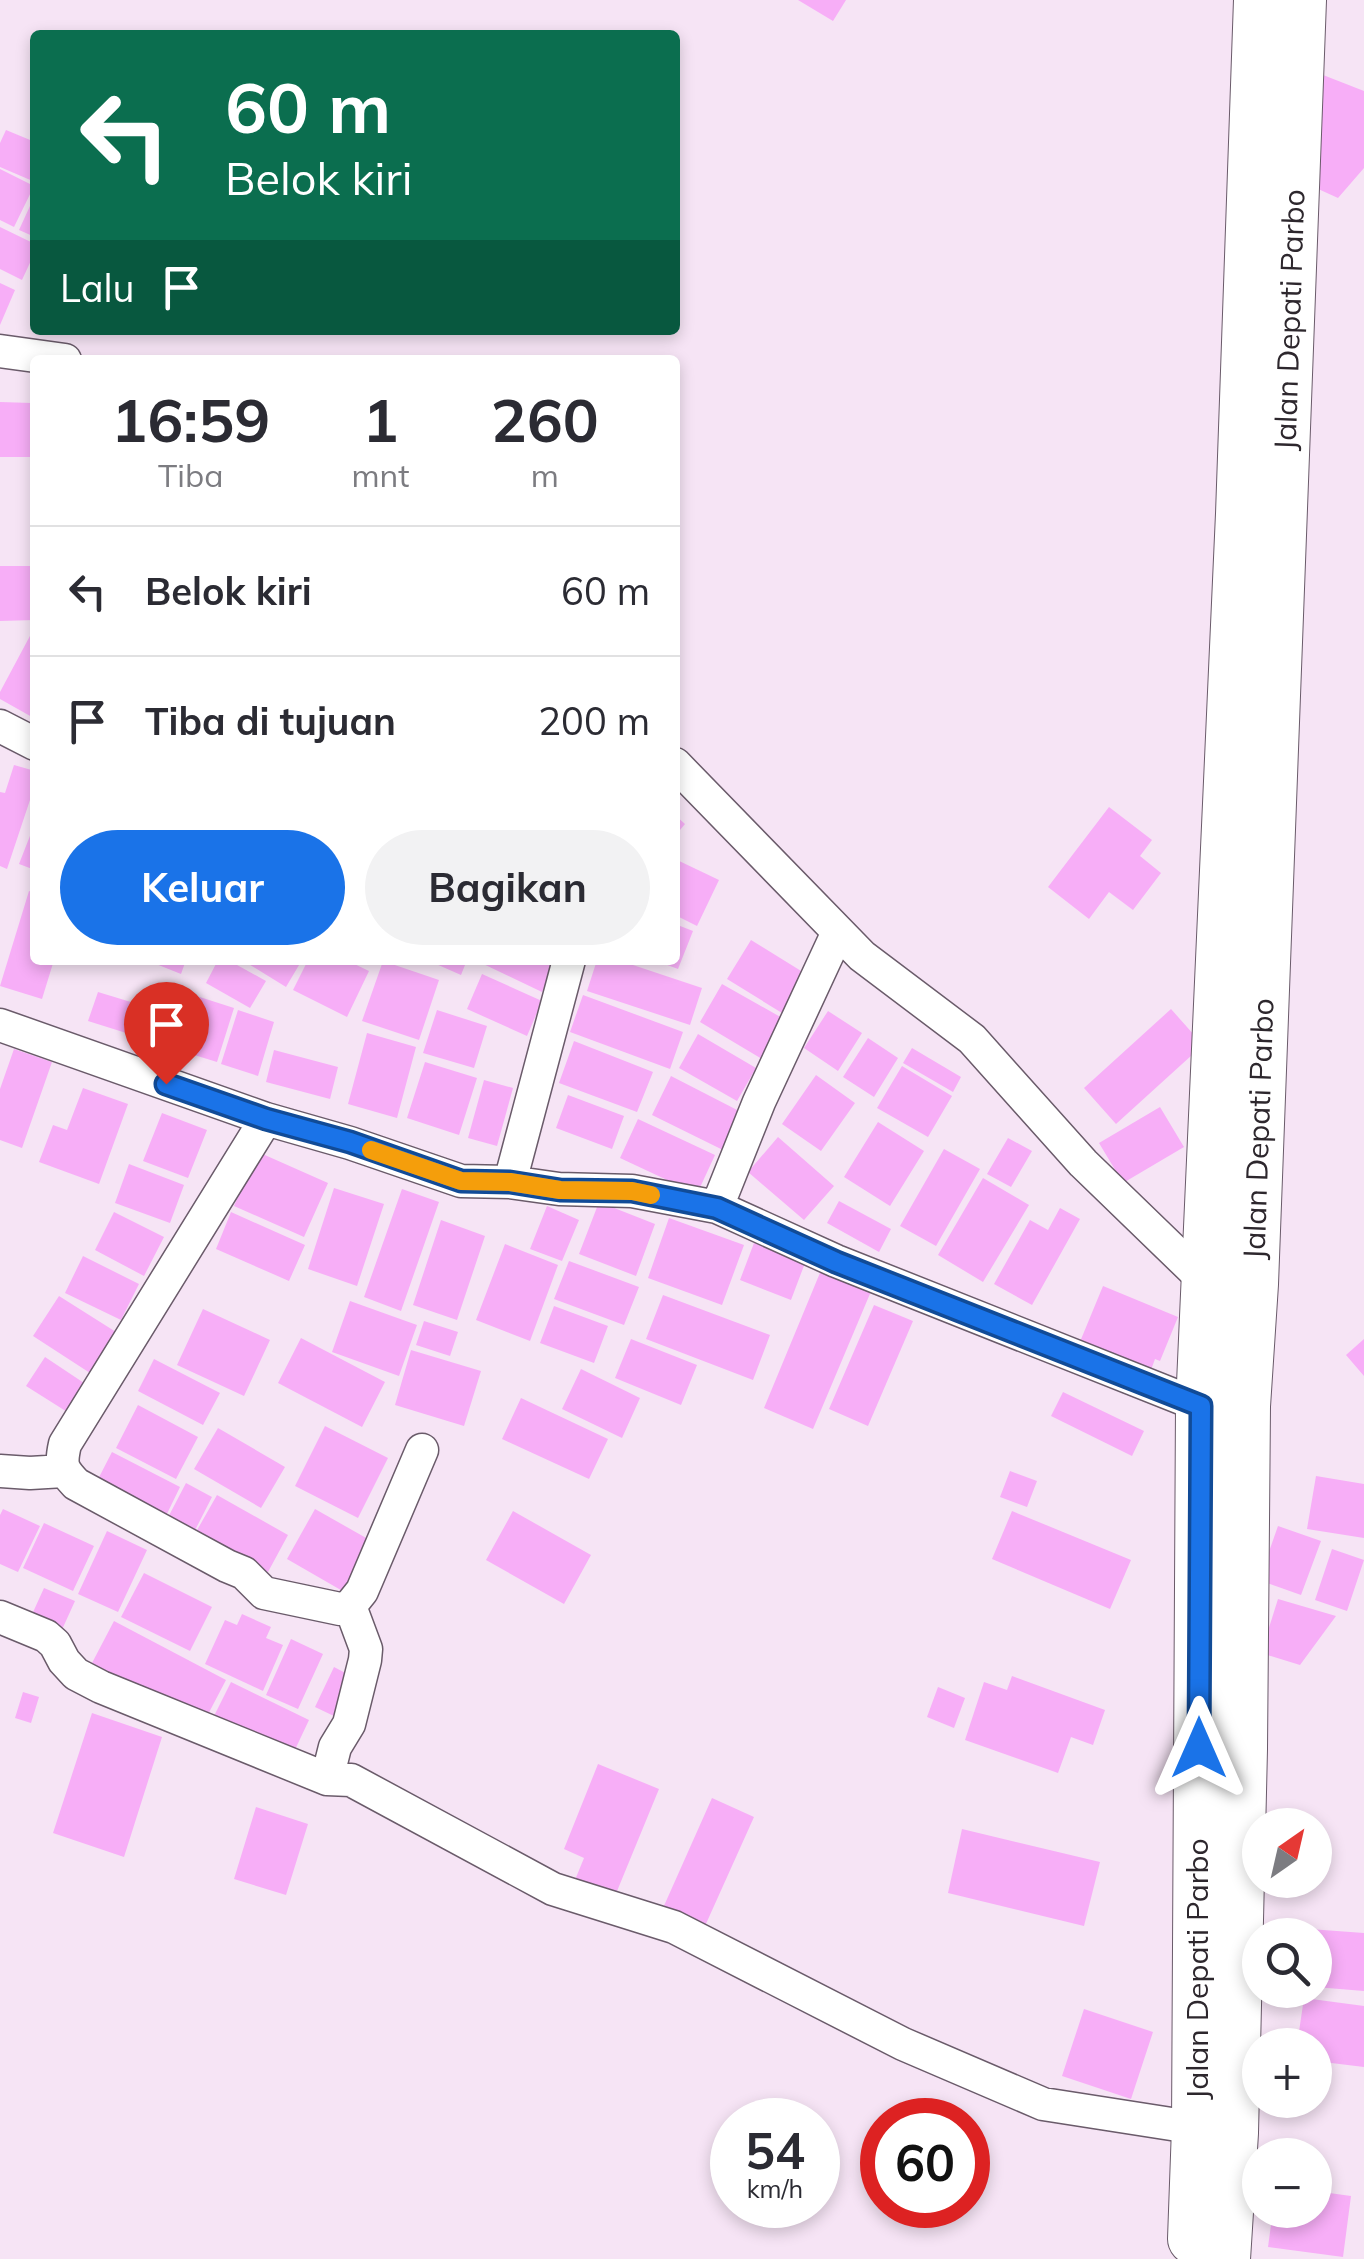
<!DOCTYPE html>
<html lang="id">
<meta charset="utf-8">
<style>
body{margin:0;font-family:Mulish,sans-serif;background:#f2f2f3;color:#2b2b33;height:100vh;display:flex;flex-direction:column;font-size:38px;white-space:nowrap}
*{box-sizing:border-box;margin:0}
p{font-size:32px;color:#7c7c81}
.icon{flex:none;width:55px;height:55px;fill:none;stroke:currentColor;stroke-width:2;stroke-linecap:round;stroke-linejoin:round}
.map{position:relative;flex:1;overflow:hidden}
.side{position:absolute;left:30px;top:355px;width:650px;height:610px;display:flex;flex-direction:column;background:#fff;border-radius:10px;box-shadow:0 5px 15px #0003}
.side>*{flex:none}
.guide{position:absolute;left:30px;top:30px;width:650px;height:305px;border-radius:10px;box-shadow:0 5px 15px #0003;background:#0b6e4f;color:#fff;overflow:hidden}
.needle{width:65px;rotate:34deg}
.controls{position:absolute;left:1242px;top:1808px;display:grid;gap:20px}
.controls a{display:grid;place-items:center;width:90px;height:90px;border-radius:50%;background:#fff;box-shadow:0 5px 15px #0003;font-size:50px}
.speed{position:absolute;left:710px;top:2098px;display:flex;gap:20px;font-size:50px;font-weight:700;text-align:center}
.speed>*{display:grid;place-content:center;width:130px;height:130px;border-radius:50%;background:#fff;box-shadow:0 5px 15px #0003;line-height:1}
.speed small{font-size:25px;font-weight:400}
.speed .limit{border:15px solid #d22;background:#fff;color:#111}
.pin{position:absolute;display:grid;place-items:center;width:85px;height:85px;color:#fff;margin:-102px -42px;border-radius:50% 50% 50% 0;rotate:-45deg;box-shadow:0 0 10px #0007}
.pin .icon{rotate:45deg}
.me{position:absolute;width:110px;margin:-55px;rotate:0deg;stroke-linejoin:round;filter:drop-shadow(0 0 8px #0008)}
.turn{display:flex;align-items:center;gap:35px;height:210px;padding:0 30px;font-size:45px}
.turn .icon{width:130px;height:130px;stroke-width:2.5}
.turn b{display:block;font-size:70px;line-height:85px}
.then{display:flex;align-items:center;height:95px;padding:0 30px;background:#0003;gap:20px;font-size:38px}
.eta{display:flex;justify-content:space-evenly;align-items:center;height:170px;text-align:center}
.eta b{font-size:60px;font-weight:700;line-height:70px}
.button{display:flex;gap:20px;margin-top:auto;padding:20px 30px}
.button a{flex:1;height:115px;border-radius:60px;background:#1a73e8;color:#fff;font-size:40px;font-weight:700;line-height:115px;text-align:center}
.button a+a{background:#f2f2f3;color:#2b2b33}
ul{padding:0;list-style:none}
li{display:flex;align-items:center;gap:30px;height:130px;padding:0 30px;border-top:2px solid #e1e1e2}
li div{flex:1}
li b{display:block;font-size:38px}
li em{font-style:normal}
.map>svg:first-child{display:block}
</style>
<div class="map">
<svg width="1364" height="2259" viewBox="0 0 1364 2259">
<rect width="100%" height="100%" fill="#f6e4f5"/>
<path fill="#f7aef7" d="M798,0h48l-13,21z
M1318,73l46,18v77l-26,30 -22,-10z
M6,130l29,12v40l-35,-15v-24z
M0,169l34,17 -20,41 -14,-7z
M35,195v42l-16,-7z
M0,227l35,17v8l-13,28 -22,-11z
M0,283l15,7 -15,35z
M0,402l32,1v54h-32z
M0,566h35v54l-35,1z
M31,634l4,2v76l-3,5 -32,-18v-7z
M14,765l21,6v14l-28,84 -7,-3v-74l5,1z
M1109,807l43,33 -12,16 21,17 -28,37 -24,-18 -20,27 -41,-32z
M675,815l10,9 -10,12z
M35,823v47l-16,-6z
M675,859l44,21 -22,46 -22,-11z
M29,891l6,2v67h19l-12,39 -42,-13z
M675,924l18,7 -15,38 -24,-9h21z
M751,940l55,34 -24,39 -55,-34z
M146,960h40l-5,14z
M218,960h10l38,21 -16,27 -44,-25z
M242,960h60l-16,27z
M308,960h38l23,11 -22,46 -54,-27z
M427,960h40l-6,15z
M475,960h69l10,5 -12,27z
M597,960h21l84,28 -12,37 -103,-34z
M383,961l56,19 -20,60 -57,-19z
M482,974l60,27 -15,35 -60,-27z
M722,984l62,35 -22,40 -62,-37z
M181,991l53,17 -17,54 -52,-16z
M98,992l69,21 -9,30 -70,-22z
M583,995l100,37 -13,37 -100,-37z
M1171,1009l32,36 -87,79 -32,-36z
M238,1010l36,12 -16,54 -37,-12z
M437,1010l50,16 -13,42 -51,-15z
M828,1011l34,22 -24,38 -34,-23z
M367,1033l49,14 -19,71 -49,-14z
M698,1034l58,34 -19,33 -58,-33z
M868,1038l30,20 -24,39 -31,-20z
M574,1041l79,31 -16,40 -78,-29z
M912,1048l49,29 -8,15 -50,-29z
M14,1049l38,13 -30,86 -22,-8v-51z
M274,1050l64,17 -8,32 -64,-17z
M425,1062l52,16 -18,57 -52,-17z
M902,1066l50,30 -24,41 -51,-29z
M816,1075l39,28 -34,48 -39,-27z
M671,1076l72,37 -18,38 -73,-36z
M484,1080l29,8 -16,58 -29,-8z
M83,1088l45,16 -29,80 -60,-22 14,-37 14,5z
M568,1095l56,21 -12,33 -56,-21z
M1160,1107l24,40 -61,36 -24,-40z
M162,1113l45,17 -19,48 -45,-17z
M638,1119l77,36 -18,39 -77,-36z
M878,1122l46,29 -34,55 -46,-29z
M778,1137l56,49 -30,34 -56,-48z
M1008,1138l24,13 -21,36 -24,-13z
M944,1149l36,20 -44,77 -36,-20z
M258,1152l70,31 -24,54 -70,-31z
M129,1164l55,21 -14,38 -55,-20z
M983,1178l46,27 -46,77 -45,-27z
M334,1188l50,16 -27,82 -49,-17z
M402,1189l37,13 -38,109 -37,-14z
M839,1201l52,28 -12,23 -52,-29z
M599,1202l56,22 -19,52 -57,-22z
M547,1206l32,14 -17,41 -32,-12z
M1060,1208l20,11 -48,86 -38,-21 36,-64 18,10z
M114,1212l50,25 -20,39 -49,-26z
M231,1212l74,33 -16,36 -73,-32z
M669,1218l75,27 -22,60 -74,-27z
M441,1220l44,16 -28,84 -44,-15z
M754,1243l51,20 -14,37 -51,-20z
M505,1244l53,21 -28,76 -54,-21z
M83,1256l56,28 -18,36 -56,-27z
M569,1261l70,26 -15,38 -70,-26z
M822,1268l50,21 -59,140 -49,-21z
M1103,1286l75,31 -18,44 -5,-2 -7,19 -71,-29z
M663,1295l107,40 -17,45 -107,-41z
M59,1296l57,36 -26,41 -57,-37z
M350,1301l67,24 -18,51 -67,-24z
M874,1305l39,16 -45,105 -39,-17z
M554,1306l54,20 -14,37 -54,-20z
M203,1309l67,31 -26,56 -67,-31z
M424,1321l34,11 -8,24 -34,-11z
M301,1338l84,44 -23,45 -84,-44z
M631,1339l66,26 -16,40 -66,-27z
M1364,1339v37l-18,-21z
M411,1350l70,21 -17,55 -69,-21z
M45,1357l45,30 -18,28 -46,-29z
M154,1359l66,34 -17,32 -65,-34z
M581,1369l59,29 -18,40 -60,-29z
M1063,1392l81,39 -12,25 -81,-40z
M521,1398l87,41 -19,40 -87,-40z
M138,1405l60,32 -22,42 -60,-31z
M325,1426l63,32 -30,60 -63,-32z
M218,1428l67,39 -24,41 -67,-39z
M112,1452l68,35 -17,35 -69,-35z
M1010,1471l27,10 -10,26 -27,-10z
M1316,1476l48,8v54l-57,-9z
M186,1483l26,14 -23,45 -26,-15z
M217,1495l71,40 -20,37 -72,-40z
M3,1509l37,17 -22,46 -18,-8v-49z
M315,1509l60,34 -29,50 -59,-34z
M513,1511l78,44 -27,49 -78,-44z
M1012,1511l119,49 -21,49 -118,-50z
M44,1523l50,23 -21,45 -50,-23z
M1278,1526l43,15 -20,54 -42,-15z
M107,1531l40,19 -29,62 -40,-18z
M1332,1549l32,11 -17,51 -32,-11z
M144,1573l68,34 -22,44 -69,-34z
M44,1588l31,13 -15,33 -31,-13z
M1278,1599l58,17 -36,49 -39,-12z
M242,1614l29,13 -5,11 17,7 -20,46 -58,-27 20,-44 12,5z
M114,1621l112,59 -22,42 -112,-59z
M291,1639l32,15 -25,55 -32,-14z
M334,1667l21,11 -19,39 -21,-10z
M1012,1676l93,34 -12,35 -22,-8 -13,36 -93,-33 19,-58 23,8z
M231,1682l78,38 -17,36 -79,-38z
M938,1687l27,11 -11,30 -27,-11z
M23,1692l16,5 -8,26 -16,-5z
M92,1713l70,24 -38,120 -71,-24z
M598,1764l61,25 -44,107 -40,-16 9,-22 -20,-9z
M712,1798l42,19 -49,109 -42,-18z
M256,1807l52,17 -22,71 -52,-16z
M962,1829l138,33 -16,64 -136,-33z
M1296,1928l68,5v58l-49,-4v-52h-20z
M1304,1998l60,8v61l-49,-6v-16h-18z
M1084,2009l69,23 -22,67 -69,-23z
M1315,2191l36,5 -8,61 -75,-10 5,-37h42z"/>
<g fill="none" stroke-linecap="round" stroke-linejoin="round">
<defs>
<path id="street" d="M0,351l65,9
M0,726l35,18
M675,764l187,192 110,83 111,124 124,120
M0,1025l266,94 84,24 111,38 49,1 49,7 73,2 85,16 119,54 365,145h17
M266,1119l-201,325c-5,22 -3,25 11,40l151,82 17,7 20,20 76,16 10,-3 12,-15 60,-141
M510,1182l59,-222
M717,1207l42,-105 79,-170
M0,1471l30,2 34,-2
M0,1617l46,19 9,8 9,17 12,13 25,13 226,92 24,1 202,109 121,38 229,117 140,60 154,24
M327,1779l8,-32 14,-23 16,-64 1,-11 -16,-43"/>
<path id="primary" d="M1193,2239l4,-111 4,-722 40,-892 18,-514
M1225,2259l8,-126 9,-384 3,-343 8,-122 48,-1284"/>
</defs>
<use href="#street" stroke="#6a5b6a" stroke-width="35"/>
<use href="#primary" stroke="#6a5b6a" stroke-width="52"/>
<use href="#street" stroke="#fff" stroke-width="32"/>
<use href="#primary" stroke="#fff" stroke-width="50"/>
</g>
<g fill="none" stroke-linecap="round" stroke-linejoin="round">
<defs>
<path id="route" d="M166,1084l100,35 84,23 111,39 49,1 50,8 72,1 85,17 119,54 365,144 -2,342"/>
</defs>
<use href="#route" stroke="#114b97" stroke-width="25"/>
<use href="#route" stroke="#1a73e8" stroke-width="18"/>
<path stroke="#f59e0b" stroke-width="18" d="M371,1150l90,31 49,1 50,8 72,1 19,4"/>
</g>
<g text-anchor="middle" stroke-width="8" stroke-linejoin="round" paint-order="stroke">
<g font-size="30" fill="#2d272d" stroke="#fff">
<text transform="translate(1290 320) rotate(-88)" y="10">Jalan Depati Parbo</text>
<text transform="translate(1259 1129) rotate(-88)" y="10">Jalan Depati Parbo</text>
<text transform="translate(1198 1969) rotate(-90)" y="10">Jalan Depati Parbo</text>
</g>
</g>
</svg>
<div class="controls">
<a><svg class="needle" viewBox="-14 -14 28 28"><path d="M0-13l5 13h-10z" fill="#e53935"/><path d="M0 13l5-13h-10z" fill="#7c7c81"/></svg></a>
<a><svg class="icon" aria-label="search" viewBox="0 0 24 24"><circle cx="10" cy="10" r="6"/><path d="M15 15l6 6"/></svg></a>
<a>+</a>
<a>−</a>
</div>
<div class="speed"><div>54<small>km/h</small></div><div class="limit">60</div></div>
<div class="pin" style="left:166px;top:1084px;background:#d93025"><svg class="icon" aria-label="arrive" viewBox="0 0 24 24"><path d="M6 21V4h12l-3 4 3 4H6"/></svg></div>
<svg class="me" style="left:1199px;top:1748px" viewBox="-20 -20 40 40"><path d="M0-17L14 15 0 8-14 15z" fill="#1a73e8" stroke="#fff" stroke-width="4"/></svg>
<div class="guide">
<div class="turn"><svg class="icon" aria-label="left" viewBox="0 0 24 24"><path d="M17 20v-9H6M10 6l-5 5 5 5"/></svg><div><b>60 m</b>Belok kiri</div></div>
<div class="then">Lalu<svg class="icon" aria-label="arrive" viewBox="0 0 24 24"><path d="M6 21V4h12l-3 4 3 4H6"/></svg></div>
</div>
<section class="side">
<div class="eta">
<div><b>16:59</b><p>Tiba</p></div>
<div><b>1</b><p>mnt</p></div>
<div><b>260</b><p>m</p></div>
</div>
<ul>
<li><svg class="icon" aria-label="left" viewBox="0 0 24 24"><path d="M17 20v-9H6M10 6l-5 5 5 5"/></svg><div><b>Belok kiri</b></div><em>60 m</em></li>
<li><svg class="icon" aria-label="arrive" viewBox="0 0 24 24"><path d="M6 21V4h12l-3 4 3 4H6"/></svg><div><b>Tiba di tujuan</b></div><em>200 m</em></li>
</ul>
<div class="button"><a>Keluar</a><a>Bagikan</a></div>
</section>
</div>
